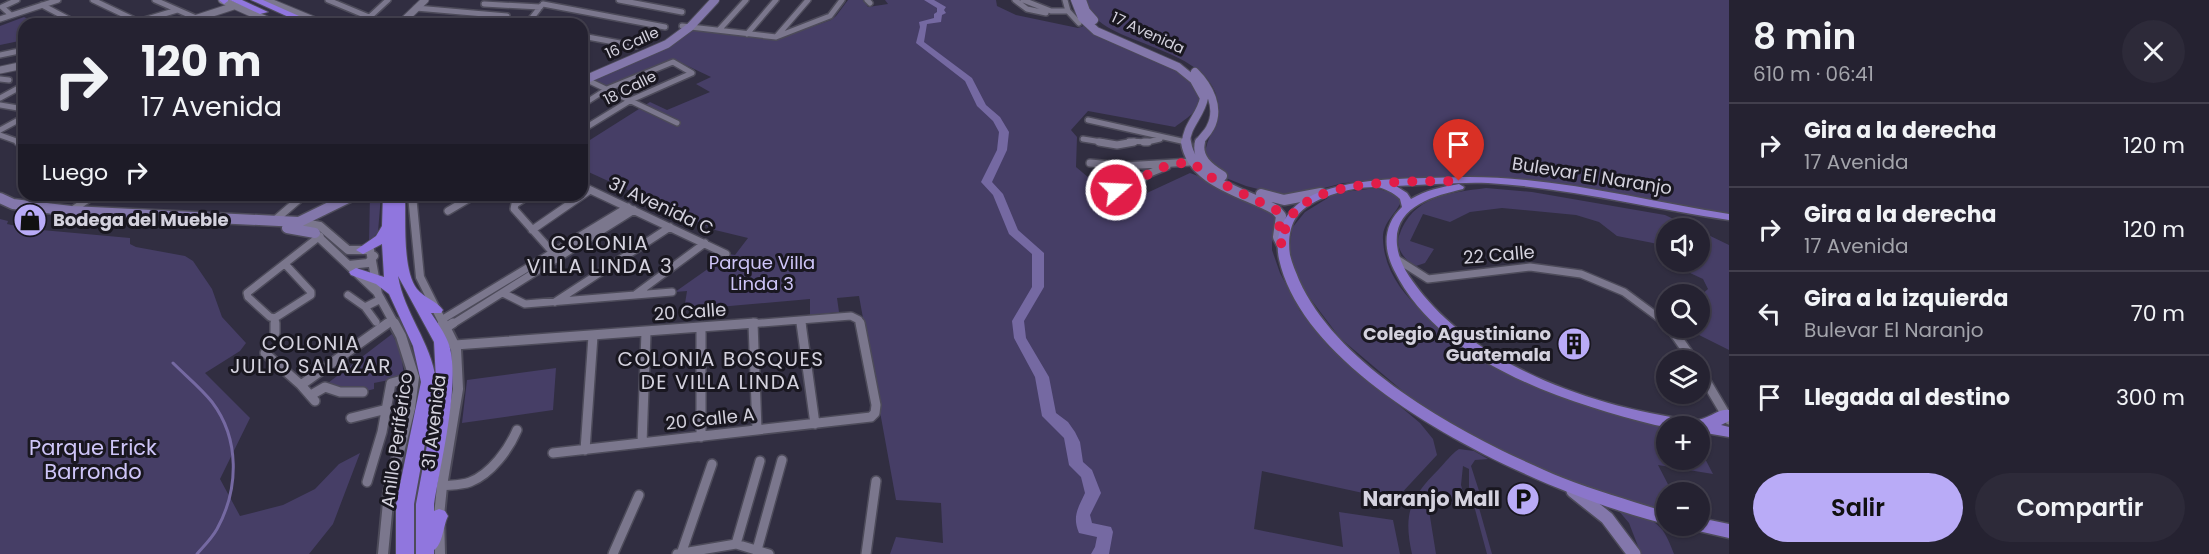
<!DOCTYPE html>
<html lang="es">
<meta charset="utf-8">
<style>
body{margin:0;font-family:Poppins,sans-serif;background:#2d2a39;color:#f1f3f6;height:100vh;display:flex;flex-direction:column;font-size:22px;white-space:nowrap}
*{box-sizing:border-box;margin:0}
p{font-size:20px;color:#a3a4ab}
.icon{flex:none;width:33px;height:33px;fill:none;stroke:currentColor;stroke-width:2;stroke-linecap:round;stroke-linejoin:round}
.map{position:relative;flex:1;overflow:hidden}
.panel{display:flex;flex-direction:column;background:#252231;width:480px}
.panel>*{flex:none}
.guide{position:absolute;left:18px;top:18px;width:570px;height:183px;border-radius:18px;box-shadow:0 2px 4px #0004,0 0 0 2px #423f4d;background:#252231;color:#f1f3f6;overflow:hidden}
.controls{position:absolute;left:1656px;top:218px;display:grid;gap:12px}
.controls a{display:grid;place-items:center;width:54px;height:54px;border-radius:50%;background:#252231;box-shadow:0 2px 4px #0004,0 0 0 2px #423f4d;font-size:30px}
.pin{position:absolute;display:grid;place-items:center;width:51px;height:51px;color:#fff;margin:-62px -26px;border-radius:50% 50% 50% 0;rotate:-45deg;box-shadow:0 0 6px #0007}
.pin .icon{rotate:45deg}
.me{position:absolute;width:66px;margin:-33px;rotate:71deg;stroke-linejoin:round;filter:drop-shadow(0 0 4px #0008)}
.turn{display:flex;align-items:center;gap:21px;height:126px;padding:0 24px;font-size:27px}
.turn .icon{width:78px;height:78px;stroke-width:2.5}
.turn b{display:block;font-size:42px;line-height:51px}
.then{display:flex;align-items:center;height:57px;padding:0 24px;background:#0003;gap:12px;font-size:22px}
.round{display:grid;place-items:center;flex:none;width:63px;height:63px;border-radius:32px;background:#2d2a39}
.overview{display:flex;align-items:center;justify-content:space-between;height:102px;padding:0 24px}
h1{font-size:36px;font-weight:600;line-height:45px}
.primary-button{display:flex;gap:12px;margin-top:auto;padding:12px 24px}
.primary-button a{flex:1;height:69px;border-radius:36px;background:#b9abf7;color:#111;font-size:24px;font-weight:600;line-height:69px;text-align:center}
.primary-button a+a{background:#2d2a39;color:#f1f3f6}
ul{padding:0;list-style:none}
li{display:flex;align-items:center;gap:18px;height:84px;padding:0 24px;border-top:2px solid #423f4d}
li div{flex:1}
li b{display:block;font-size:22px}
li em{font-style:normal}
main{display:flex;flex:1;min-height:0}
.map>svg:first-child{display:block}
</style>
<main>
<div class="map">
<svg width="1729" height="554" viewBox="0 0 1729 554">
<rect width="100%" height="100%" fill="#312e41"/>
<path fill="#463e66" d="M848,0h15l5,7 20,-3 -3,-4h111l1,6 19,9 62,13 8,-3c24,11 118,44 114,76 -1,10 -17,20 -25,26l-87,-16 -17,19 6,7 -1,30 45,38 69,-32c23,9 75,25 87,46l-5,24v7l8,23 20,38 28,35 92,77 13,16 4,16 -40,43h-11l-124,-27 -8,58 89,18 -4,-35 54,8 7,34h-510l6,-17 47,6 -2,-40 -45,-3 -37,-204 -22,2 2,14 -29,3v-16l-126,11 3,-19 -12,1 54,-38 6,1 13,-17 -33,-8 -133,-61v-24l68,-43 17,8 43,-18 -14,-8 15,-7 -38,-18 -65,28 -17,-8 104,-50 91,7 45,-16 5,-4z
M1087,0h642v213l-151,-23 -137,-12 -98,5 -53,14 -44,-11 -20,-8 -21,-23c1,-18 15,-33 13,-52 -7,-61 -129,-57 -131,-103z
M24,17l13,7h-13v16l-24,5v-19z
M1376,188l19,6 7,5c-5,15 -20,23 -19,40 2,56 60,90 101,116 22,14 44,29 68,38 37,15 75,26 114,33v33h34v-10l13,25 -55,-9 14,27h-6v22l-48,-13 -131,-54 -69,-43 -78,-66 -34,-45 -11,-22 -6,-18 3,-25 13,-16 31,-19z
M1486,188l46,4 133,23 28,13h-27v21l-13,-6 -36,-7 -18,-14 -23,-7 -74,-7 -32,4 -20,10 -27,-8 -13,27 24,8 -9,14 -9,3c-11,-5 -21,-18 -17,-30 13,-40 50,-43 87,-48z
M370,195h11l-3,37 -9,11z
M0,219l8,2 -1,3 24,5 99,9v6l6,3 49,9 8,5 19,28 10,28 24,26 -6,8 -35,22 45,45 -30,61 20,37 43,-11 32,-16 24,-25 21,-11 -27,71 -24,30h-309z
M1700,231l29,14v105l-46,-23h17v-31l8,-7 -5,-10 -26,-12 1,-6h22z
M392,334l9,17 3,26 -30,6v6l-23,6 -27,-9z
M556,368l-3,42 -91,13 5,-43z
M1459,449l15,2 14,8 -13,1 -4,6 8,25 -5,-1 18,64h-5l-18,-67v-18l-6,-3 -2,19 6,21 -40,-8 9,56h-24c-9,-41 -2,-56 27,-85 6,-6 12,-15 20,-20z
M1618,510c35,10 43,8 56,44h-33l-12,-31z"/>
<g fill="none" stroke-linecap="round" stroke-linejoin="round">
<path stroke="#7569a2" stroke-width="3" d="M173,363c13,13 28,25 39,39 28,37 27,87 5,127 -5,9 -13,17 -20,25"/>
<path fill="#7569a2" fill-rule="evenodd" d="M924,0h10l12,7 -2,3 2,3 -4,2 -1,7 -14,2 -3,18 48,36 14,27 14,12 9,15 -2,18 -15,32 11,12 15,36 26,23v34l-20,34 2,17 23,39 7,36 12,9 7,10 5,10 3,20 9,8 9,23 -11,22 2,8 19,4 2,5 -4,22h-18l4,-7 2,-10 -18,-4c-7,-16 -1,-25 6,-40l-4,-16 -12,-12 -5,-27 -22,-22 -7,-39 -21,-39 -2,-17 20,-34v-33l-23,-20 -16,-39 -12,-13 16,-32 2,-18 -6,-11 -16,-15 -12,-25 -49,-38 4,-16 -1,-5 15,-4v-4l3,-2v-4z"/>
<defs>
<path id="minor-far2" d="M93,0l46,22
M155,0l41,18
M328,0l41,17
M619,0l63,12
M867,0l3,3
M1015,0l12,9 19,4
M1023,0l28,11h17
M1065,0l3,11 11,12
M484,4l56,3
M543,4l122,23
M42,5l36,19
M416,8l91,8
M11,15l-9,-8 15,-7
M0,19l58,-19
M131,24l46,-14
M362,24l26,-24
M527,24l14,-18
M682,26l94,11 54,-21 12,-16
M719,30l27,-30
M747,34l29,-34
M582,36l54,10
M777,36l31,-36
M0,55l24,-5
M582,60l4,1
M0,79l9,1
M585,79l92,44
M0,98l24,-13
M0,105l24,4
M582,105l25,-16 66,-27 19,11
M1088,120l98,22
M0,130l24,-13
M582,130l49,-30 61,-27
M0,135l22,8
M1083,139l25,4
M1129,141l18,1 13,-3
M1126,143l8,-1"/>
<path id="minor-far1" d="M18,142l6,2
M1099,142l18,3 17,-3
M1144,142h4
M1090,163l34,3 67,-4
M1133,183l2,-4 32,-13
M582,186l144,68
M1116,190l23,-7 6,-7
M529,195l-14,9 -1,5 42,47
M71,211l23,-16
M448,211l27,-16
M275,220l29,-25
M532,230l58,-40
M1395,258l33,21 102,-12 51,7 43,18 42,31
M285,264l26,28v3l-36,23 -5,-1 -22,-20 -1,-4 73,-57
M503,293l22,11 147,-12
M636,294l69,-51
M348,295l17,12 11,15
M555,302l115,-75
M365,307l16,-8
M275,318v7
M443,319l185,-112
M801,320l1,5
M386,325l6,-5
M451,325l183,-115
M735,325l116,-9 8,4 1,5"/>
<path id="minor" d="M275,323v10
M753,323l4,107
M801,323l14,101
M447,327l6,-4
M701,327v110
M1670,327l23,33
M455,345l300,-22
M265,353l36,32 14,16
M1700,371l29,49
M301,385l87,-62
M311,395l14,-8 15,5h23
M351,418l36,-9
M642,443l4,-111
M585,450l8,-114
M553,453l318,-36 4,-4 1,-8 -16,-82
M367,482l15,-50 9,-49 23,-6
M442,486c9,-1 20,-1 28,-4 21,-8 39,-33 47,-52
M736,544l24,-83
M757,550l25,-90
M613,554l26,-59
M677,554l59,-10 33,10
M681,554l31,-90
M866,554l10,-73"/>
<path id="tertiary-far2" d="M222,0l54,24
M265,0l58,24
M179,24l55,-18
M400,24l25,-24
M0,70l24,-5"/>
<path id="tertiary-far1" d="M412,195l8,82 24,48
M299,222l21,4 28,24h22l8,44 17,31
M311,230l66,62
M349,265l19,-2 6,-7"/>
<path id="tertiary" d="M383,554l6,-62 21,-84 4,-31 -13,-41 -7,-13
M440,554l-1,-38 3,-30 16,-97 -2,-40 -13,-26"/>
<path id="secondary-far2" d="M1075,0l7,18 14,13 82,36 16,13 10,18c-3,17 -18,28 -18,45
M1082,0l4,11 8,9
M1195,72c14,14 26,36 15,56 -3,6 -8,9 -11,15
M582,81l85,-37 23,-17 25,-27"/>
<path id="secondary-far1" d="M1186,142c6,41 59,50 90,68l5,6 -3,21 4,8
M1200,142c-4,16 9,26 22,34
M1261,194l23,6 37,-7
M0,198l13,6 58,7 228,11 55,-27
M287,228l28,5"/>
<path id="secondary" d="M1573,491l34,27 27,36"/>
<path id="primary" d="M1463,177c90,-1 178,23 266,37v6c-80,-12 -160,-32 -241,-37 -31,-1 -61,2 -92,3l11,7 4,6c15,-9 31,-12 48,-15l5,3 -1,2c-29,7 -70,17 -66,56 2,20 15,36 27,51 62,74 175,112 267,124 16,2 26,-12 38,-10v11l-8,4 8,2v10l-29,-5v-6l-34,1 -11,-2c-92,-23 -216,-63 -261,-155 -11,-22 -11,-45 8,-63l-2,-8c-6,-6 -16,-11 -23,-12 -23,-1 -66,10 -80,29 -8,11 -9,26 -7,39 2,9 6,17 9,25 41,92 175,161 264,198 33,13 69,23 103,34v12c-116,-28 -359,-135 -387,-265 -6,-29 9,-54 36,-65 43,-18 101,-15 148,-17z
M1700,518l29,6v14l-35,-8 -2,-5h8z"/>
<path id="trunk" d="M219,0h9v1l-4,3z
M230,0h12l26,12 -8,2z
M251,0h12l54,24h-13z
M383,195h22c1,24 -3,75 12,94 7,9 20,12 26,21l-2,3h-10c6,9 13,19 17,29 14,36 -8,123 -14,162v7l5,-2 6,2 3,5c-5,10 -5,28 -14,34v4h-18v-50l20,-107v-14l-22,121v50h-18v-50l25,-122 -8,-36 -24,-52 -13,-10 -25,-9 -2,-3 7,-4 28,9 -2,-33 -19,10 -7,-4 20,-14 6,-10zM398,276l36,66 2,38c-5,-38 -32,-67 -38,-104z"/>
</defs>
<use href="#minor-far2" stroke="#4d4b5a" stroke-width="8"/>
<use href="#minor-far1" stroke="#4d4b5a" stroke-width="10"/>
<use href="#minor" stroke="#4d4b5a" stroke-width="12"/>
<use href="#tertiary-far2" stroke="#4d4b5a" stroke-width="9"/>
<use href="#tertiary-far1" stroke="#4d4b5a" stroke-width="11"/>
<use href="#tertiary" stroke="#4d4b5a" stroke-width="14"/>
<use href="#secondary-far2" stroke="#4d4b5a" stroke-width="10"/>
<use href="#secondary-far1" stroke="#4d4b5a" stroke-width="13"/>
<use href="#secondary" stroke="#4d4b5a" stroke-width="16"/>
<use href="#primary" stroke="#4d4b5a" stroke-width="3"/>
<use href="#trunk" stroke="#4d4b5a" stroke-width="2"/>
<use href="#minor-far2" stroke="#7b778d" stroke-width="5"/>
<use href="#minor-far1" stroke="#7b778d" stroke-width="7"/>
<use href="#minor" stroke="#7b778d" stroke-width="9"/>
<use href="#tertiary-far2" stroke="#7b778d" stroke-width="7"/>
<use href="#tertiary-far1" stroke="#7b778d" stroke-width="8"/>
<use href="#tertiary" stroke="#7b778d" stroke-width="10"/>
<use href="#secondary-far2" stroke="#8377ab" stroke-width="8"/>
<use href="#secondary-far1" stroke="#8377ab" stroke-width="10"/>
<use href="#secondary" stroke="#8377ab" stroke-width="13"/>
<use href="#primary" fill="#8b76ca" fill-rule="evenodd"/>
<use href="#trunk" fill="#9076de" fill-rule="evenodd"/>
</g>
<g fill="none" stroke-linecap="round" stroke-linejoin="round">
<path stroke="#e11d48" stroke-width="10" stroke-dasharray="0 18" d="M1116,190l23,-7 6,-7 23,-11 23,-3 24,18 61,30 5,6 -3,21 4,8c2,-8 2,-16 6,-23 21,-46 129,-40 171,-41"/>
</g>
<defs>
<symbol id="shop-disc" viewBox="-11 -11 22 22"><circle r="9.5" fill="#b9abf7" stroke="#191720"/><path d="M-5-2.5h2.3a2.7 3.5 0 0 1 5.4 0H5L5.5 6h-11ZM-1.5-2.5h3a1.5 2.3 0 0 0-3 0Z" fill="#111"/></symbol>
<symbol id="building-disc" viewBox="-11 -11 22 22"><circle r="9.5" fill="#b9abf7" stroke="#191720"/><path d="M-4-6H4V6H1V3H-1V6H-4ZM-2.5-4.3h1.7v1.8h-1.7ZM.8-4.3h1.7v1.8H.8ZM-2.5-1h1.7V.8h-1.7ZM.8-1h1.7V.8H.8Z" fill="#111"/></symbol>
<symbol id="parking-disc" viewBox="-11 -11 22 22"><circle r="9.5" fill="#b9abf7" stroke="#191720"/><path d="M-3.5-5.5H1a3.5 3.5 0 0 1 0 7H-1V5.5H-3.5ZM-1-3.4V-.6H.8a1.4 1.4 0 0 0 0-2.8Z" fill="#111"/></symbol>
</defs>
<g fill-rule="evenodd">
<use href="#shop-disc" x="11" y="201" width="38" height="38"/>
<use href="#building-disc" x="1555" y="325" width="38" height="38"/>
<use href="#parking-disc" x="1504" y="480" width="38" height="38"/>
</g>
<g text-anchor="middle" stroke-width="6" stroke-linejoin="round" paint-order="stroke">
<g font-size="15" fill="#d4d2de" stroke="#191720">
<text transform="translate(1148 33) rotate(25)" y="5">17 Avenida</text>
<text transform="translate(632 43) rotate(-24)" y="5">16 Calle</text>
<text transform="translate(630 88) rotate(-27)" y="5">18 Calle</text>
</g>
<g font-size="18" fill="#d4d2de" stroke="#191720">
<text transform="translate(1592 176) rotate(9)" y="6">Bulevar El Naranjo</text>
<text transform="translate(661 206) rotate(25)" y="6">31 Avenida C</text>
<text transform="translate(1499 255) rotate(-5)" y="6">22 Calle</text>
<text transform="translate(690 312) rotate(-4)" y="6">20 Calle</text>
<text transform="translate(710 419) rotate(-6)" y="6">20 Calle A</text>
<text transform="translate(434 422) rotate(-83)" y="6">31 Avenida</text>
<text transform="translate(397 440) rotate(-82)" y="6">Anillo Periférico</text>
</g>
<g font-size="18" font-weight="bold" fill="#d4d2de" stroke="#191720" text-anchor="start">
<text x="53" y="226">Bodega del Mueble</text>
<text x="1551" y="340" text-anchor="end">Colegio Agustiniano<tspan x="1551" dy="21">Guatemala</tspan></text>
</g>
<g font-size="18" fill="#cec5f8" stroke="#191720">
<text x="762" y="269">Parque Villa<tspan x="762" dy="21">Linda 3</tspan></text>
</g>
<g font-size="20" letter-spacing="1.5" fill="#d4d2de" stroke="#191720">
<text x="600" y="250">COLONIA<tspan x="600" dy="23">VILLA LINDA 3</tspan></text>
<text x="311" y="350">COLONIA<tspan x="311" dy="23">JULIO SALAZAR</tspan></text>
<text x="721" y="366">COLONIA BOSQUES<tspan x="721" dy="23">DE VILLA LINDA</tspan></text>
</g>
<g font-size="21" fill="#cec5f8" stroke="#191720">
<text x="93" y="455">Parque Erick<tspan x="93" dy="24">Barrondo</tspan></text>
</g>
<g font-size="21" font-weight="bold" fill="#d4d2de" stroke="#191720" text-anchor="end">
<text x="1500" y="506">Naranjo Mall</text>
</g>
</g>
</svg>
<div class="controls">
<a><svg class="icon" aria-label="sound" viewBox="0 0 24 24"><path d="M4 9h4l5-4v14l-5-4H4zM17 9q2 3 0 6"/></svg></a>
<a><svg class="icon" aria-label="search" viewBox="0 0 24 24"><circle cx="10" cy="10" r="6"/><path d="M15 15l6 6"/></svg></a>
<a><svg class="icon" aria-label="layers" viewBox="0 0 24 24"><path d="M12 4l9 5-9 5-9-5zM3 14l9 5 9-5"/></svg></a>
<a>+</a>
<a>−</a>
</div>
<div class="pin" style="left:1459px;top:181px;background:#d93025"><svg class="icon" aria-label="arrive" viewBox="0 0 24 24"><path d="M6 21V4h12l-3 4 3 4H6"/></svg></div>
<svg class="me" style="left:1116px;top:190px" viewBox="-20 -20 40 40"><circle r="17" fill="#e11d48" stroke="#fff" stroke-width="3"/><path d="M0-11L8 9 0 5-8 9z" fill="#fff"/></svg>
<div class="guide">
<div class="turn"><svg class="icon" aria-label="right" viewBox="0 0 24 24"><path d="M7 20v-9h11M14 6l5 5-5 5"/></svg><div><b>120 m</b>17 Avenida</div></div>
<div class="then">Luego<svg class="icon" aria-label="right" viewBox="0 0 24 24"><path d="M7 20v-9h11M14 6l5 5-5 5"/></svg></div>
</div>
</div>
<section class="panel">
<div class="overview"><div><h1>8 min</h1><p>610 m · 06:41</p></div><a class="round"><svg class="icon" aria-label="close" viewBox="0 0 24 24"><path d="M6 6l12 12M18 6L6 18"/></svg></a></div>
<ul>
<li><svg class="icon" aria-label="right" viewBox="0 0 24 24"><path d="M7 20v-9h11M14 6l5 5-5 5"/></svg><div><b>Gira a la derecha</b><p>17 Avenida</p></div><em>120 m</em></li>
<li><svg class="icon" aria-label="right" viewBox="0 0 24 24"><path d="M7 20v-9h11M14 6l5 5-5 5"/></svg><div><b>Gira a la derecha</b><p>17 Avenida</p></div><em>120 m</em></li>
<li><svg class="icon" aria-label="left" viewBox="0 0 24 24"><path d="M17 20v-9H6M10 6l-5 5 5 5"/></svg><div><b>Gira a la izquierda</b><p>Bulevar El Naranjo</p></div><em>70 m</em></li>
<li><svg class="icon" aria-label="arrive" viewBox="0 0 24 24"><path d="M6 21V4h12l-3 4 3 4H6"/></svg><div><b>Llegada al destino</b></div><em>300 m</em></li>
</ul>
<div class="primary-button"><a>Salir</a><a>Compartir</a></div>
</section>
</main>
